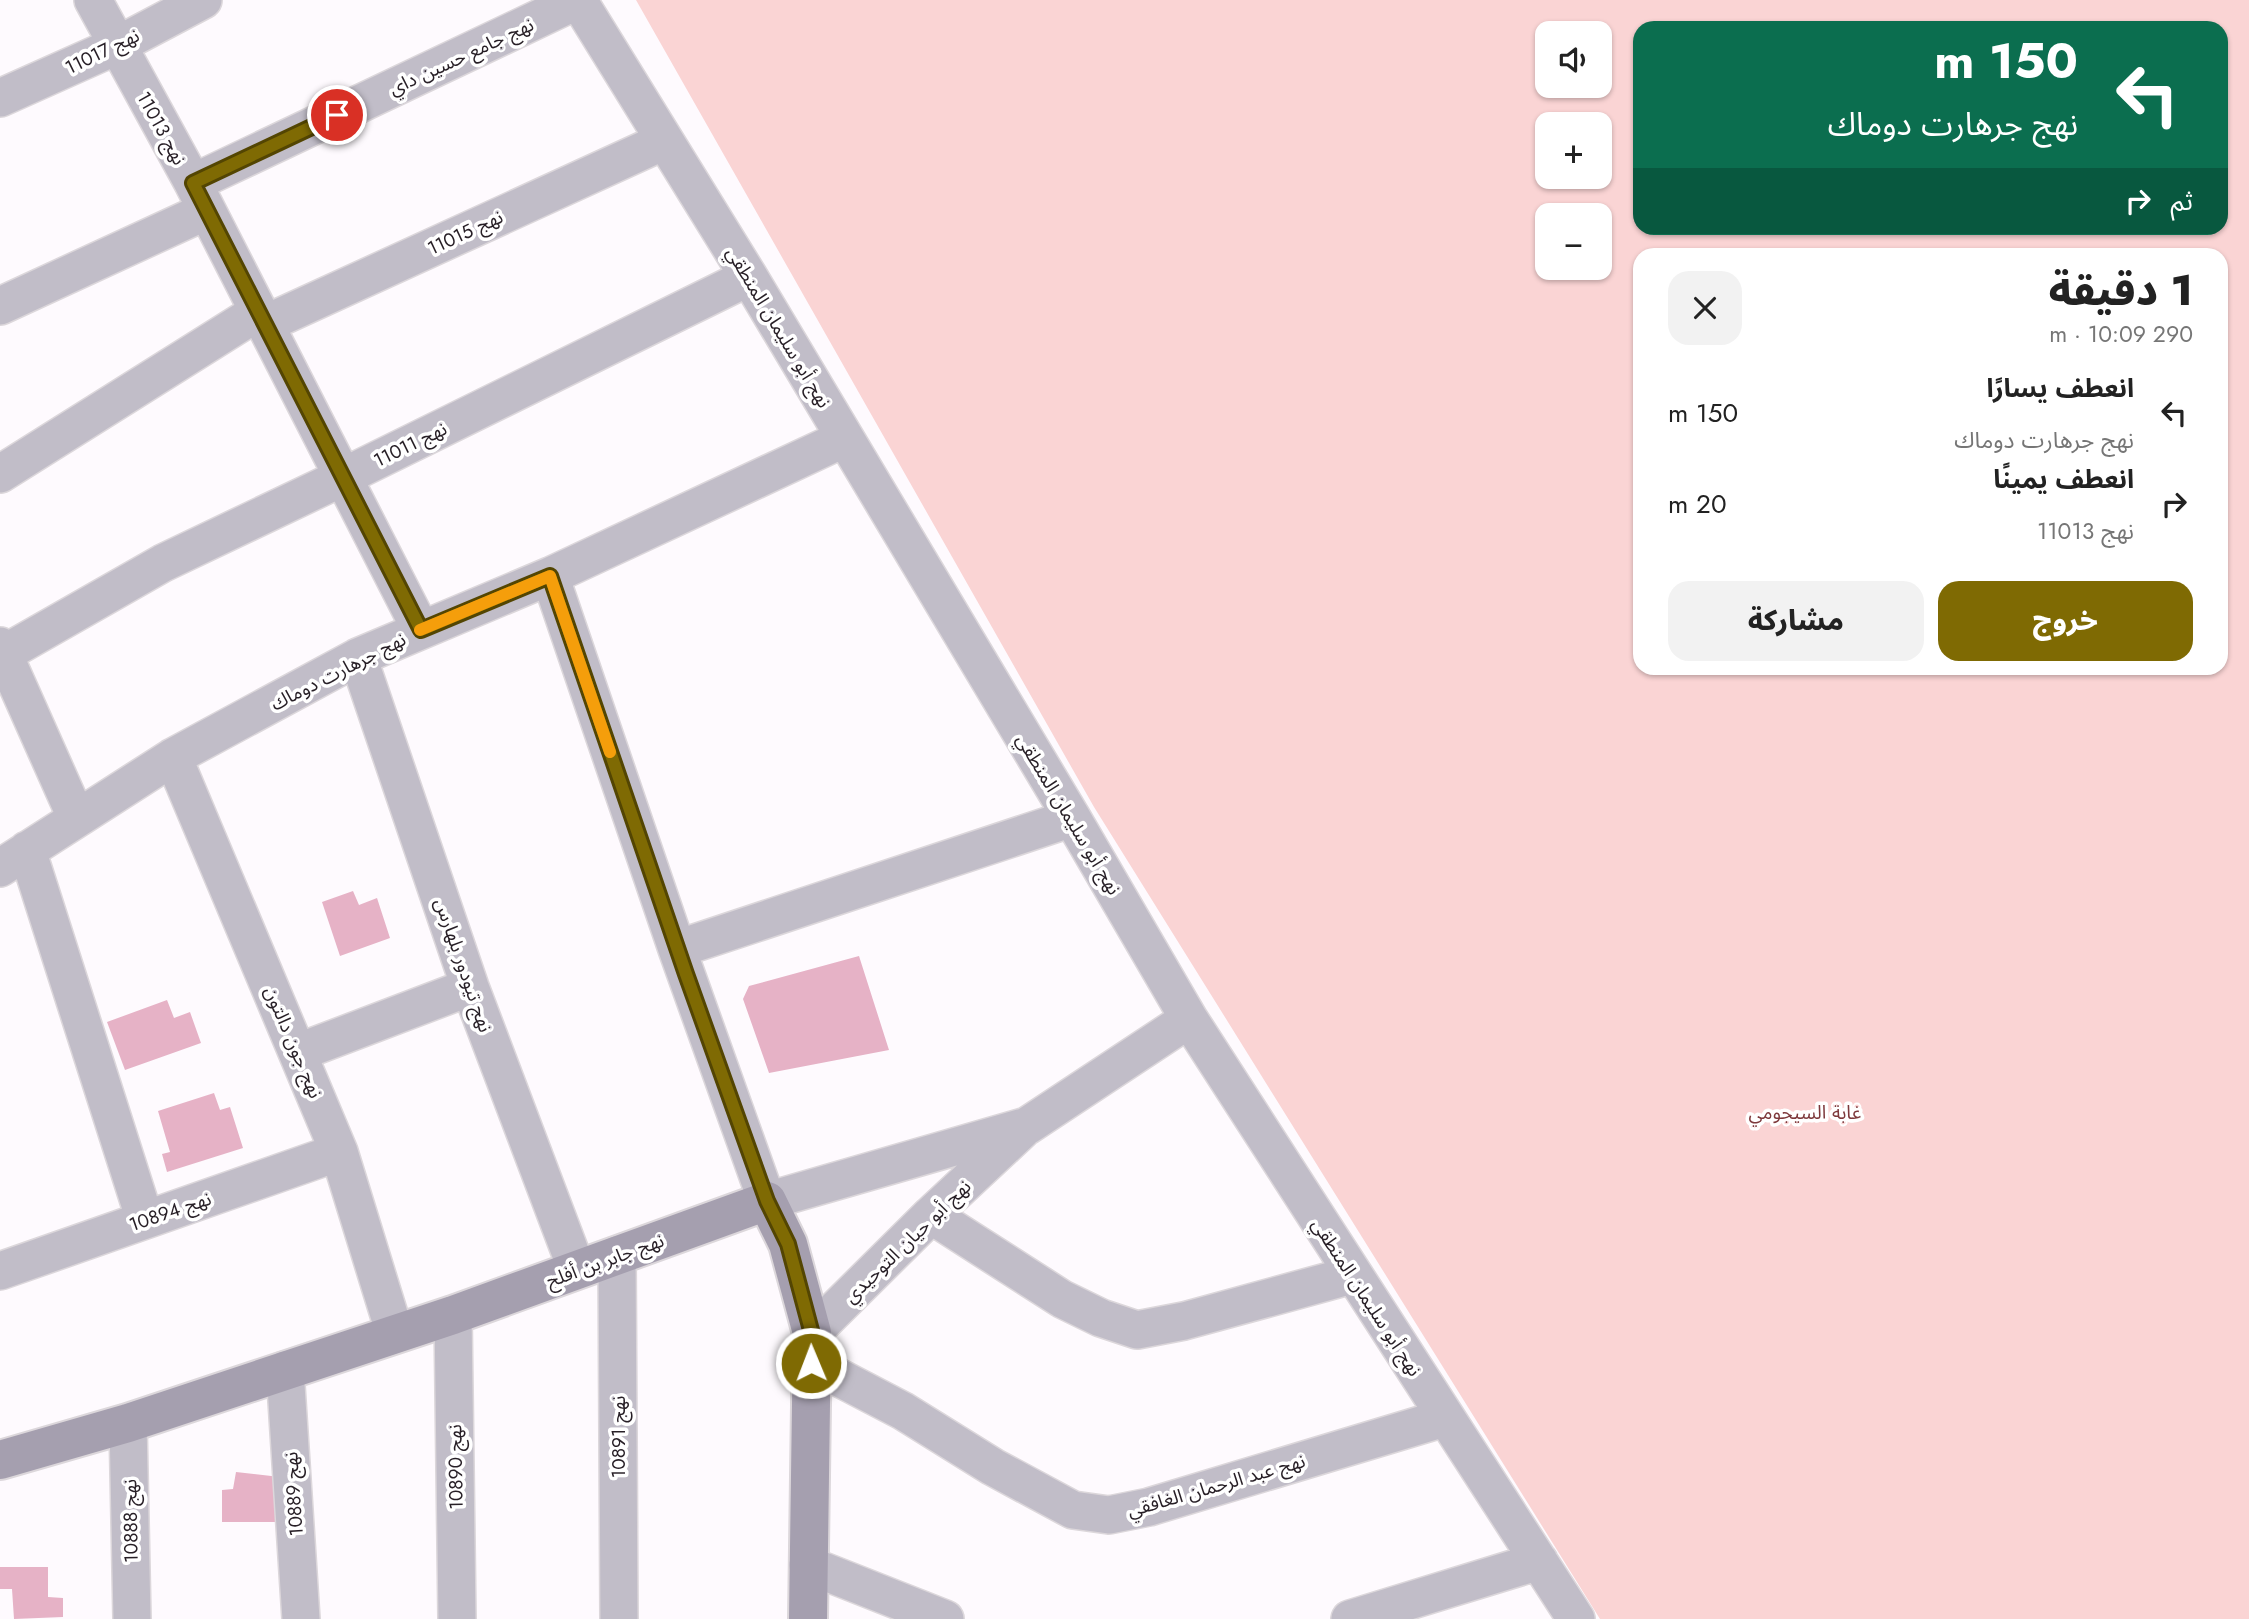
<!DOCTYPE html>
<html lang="ar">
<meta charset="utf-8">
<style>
body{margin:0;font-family:Jost,"Noto Sans Arabic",sans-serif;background:#f2f2f2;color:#222;direction:rtl;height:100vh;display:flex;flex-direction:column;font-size:26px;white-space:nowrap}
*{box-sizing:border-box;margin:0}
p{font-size:23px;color:#767676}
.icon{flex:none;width:38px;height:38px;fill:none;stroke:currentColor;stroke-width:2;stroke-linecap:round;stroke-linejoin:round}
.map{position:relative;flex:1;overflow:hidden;direction:ltr}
.drawer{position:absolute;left:1633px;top:248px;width:595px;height:427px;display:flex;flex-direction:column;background:#fff;border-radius:21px;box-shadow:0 2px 5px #0004;direction:rtl}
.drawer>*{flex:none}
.guide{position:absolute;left:1633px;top:21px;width:595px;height:214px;border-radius:21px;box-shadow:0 2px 5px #0004;direction:rtl;background:#0b6e4f;color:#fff;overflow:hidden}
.buttons{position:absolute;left:1535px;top:21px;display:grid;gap:14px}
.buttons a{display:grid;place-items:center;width:77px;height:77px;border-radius:14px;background:#fff;box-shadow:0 2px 5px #0004;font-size:35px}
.pin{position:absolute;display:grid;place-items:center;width:60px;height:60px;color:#fff;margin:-30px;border:4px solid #fff;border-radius:50%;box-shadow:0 2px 7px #0007}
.me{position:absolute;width:77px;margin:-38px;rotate:359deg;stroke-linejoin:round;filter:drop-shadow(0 0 5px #0008)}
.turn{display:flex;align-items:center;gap:24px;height:147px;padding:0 35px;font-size:32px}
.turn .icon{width:91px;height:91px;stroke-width:2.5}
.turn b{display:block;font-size:49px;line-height:60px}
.then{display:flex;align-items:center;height:66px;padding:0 35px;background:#0003;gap:14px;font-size:26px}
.round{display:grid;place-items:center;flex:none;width:74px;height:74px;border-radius:21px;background:#f2f2f2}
.headline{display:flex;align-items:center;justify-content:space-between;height:119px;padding:0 35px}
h1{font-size:42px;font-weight:800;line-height:52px}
.button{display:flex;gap:14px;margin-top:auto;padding:14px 35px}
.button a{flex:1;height:80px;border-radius:21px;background:#7f6a03;color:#fff;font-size:28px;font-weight:800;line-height:80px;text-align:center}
.button a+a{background:#f2f2f2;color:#222}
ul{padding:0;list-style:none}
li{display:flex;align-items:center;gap:21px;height:91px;padding:0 35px}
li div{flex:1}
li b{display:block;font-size:26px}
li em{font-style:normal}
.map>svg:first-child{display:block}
</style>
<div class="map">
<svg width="2249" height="1619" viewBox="0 0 2249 1619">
<rect width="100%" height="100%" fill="#fefafe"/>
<path fill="#fad4d4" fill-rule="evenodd" d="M636,0h1613v1619h-649l-506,-812zM1640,28h581v200h-581zM1547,33h53v53h-53zM1547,124h53v53h-53zM1547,215h53v53h-53zM1640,256h581v412h-581z"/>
<path fill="#e6b2c6" d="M353,891l6,14 18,-7 13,40 -50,18 -18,-54z
M859,956l30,94 -120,23 -26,-74 6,-13z
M167,1000l7,18 16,-6 11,31 -76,27 -18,-48z
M214,1093l6,17 10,-3 13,41 -76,24 -5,-18 8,-2 -12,-41z
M236,1472l44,5 -3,45h-55v-32l11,-1z
M0,1567h48v30l15,1v19l-49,2 -2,-30h-12z"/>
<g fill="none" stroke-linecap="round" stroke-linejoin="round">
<defs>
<path id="street" d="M93,0l100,183 228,447
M578,0l171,277 323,541 117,201 387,600
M0,98l116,-52 87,-46
M193,183l385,-183
M0,306l206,-95
M265,324l399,-183
M0,474l258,-162
M550,576l127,373 90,252 260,-75 162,-107
M0,646l76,171
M0,656l163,-93 180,-86 406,-200
M358,657l112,330 107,283
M173,757l166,395 56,182
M27,850l118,370
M0,868l173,-111 185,-100 192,-81 295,-138
M677,949l395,-131
M299,1052l171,-65
M931,1215l131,84 39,19 36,12 47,-9 168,-46
M617,1255l2,364
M0,1271l339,-119
M453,1315l4,304
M812,1333l119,-118 91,-85
M811,1363l92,48 90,56 80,43 36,5 40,-8 295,-89
M285,1370l16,249
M128,1423l4,196
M808,1565l137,54
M1350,1619l189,-58"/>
<path id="secondary" d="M0,1460l128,-37 325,-108 314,-114 21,43 24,89 -4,286"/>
</defs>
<use href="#street" stroke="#dcd7db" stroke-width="40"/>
<use href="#secondary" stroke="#dcd7db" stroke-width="42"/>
<use href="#street" stroke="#c1bdc8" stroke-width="37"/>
<use href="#secondary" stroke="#a59faf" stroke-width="38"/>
</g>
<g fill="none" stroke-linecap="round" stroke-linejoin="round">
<defs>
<path id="route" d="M337,115l-144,68 228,447 129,-54 136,398 81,227 21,43 24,90 -1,29"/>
</defs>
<use href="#route" stroke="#534502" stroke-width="18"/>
<use href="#route" stroke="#7f6a03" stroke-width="12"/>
<path stroke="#f59e0b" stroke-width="12" d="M420,630l130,-54 60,176"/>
</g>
<g text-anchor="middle" stroke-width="7" stroke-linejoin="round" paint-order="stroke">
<g font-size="19" fill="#271f26" stroke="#fff">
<text transform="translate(102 51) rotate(-26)" y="7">نهج 11017</text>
<text transform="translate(461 56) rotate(-25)" y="7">نهج جامع حسين داي</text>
<text transform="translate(162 128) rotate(61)" y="7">نهج 11013</text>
<text transform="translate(465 232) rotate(-25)" y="7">نهج 11015</text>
<text transform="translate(779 327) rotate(59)" y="7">نهج أبو سليمان المنطقي</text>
<text transform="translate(410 444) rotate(-26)" y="7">نهج 11011</text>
<text transform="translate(338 671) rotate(-27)" y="7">نهج جرهارت دوماك</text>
<text transform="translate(1069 814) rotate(59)" y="7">نهج أبو سليمان المنطقي</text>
<text transform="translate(464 965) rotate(71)" y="7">نهج تيودور بلهارس</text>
<text transform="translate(294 1042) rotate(67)" y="7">نهج جون دالتون</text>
<text transform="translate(170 1211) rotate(-19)" y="7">نهج 10894</text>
<text transform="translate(907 1241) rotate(-44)" y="7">نهج أبو حيان التوحيدي</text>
<text transform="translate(605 1260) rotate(-20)" y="7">نهج جابر بن أفلح</text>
<text transform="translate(1367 1297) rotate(57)" y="7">نهج أبو سليمان المنطقي</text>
<text transform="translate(618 1437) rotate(-90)" y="7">نهج 10891</text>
<text transform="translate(455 1467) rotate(-91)" y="7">نهج 10890</text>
<text transform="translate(1216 1485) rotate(-16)" y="7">نهج عبد الرحمان الغافقي</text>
<text transform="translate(293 1494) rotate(-94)" y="7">نهج 10889</text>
<text transform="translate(130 1521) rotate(-91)" y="7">نهج 10888</text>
</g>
<g font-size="19" fill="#7e393c" stroke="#fff">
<text x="1805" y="1119">غابة السيجومي</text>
</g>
</g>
</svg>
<div class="buttons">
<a><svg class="icon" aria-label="sound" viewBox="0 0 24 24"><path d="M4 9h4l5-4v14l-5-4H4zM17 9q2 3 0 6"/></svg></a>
<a>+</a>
<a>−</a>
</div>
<div class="pin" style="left:337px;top:115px;background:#d93025"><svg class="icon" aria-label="arrive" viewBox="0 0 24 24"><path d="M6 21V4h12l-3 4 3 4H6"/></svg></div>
<svg class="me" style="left:811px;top:1363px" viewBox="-20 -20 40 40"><circle r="17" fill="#7f6a03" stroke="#fff" stroke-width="3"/><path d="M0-11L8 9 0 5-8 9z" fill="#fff"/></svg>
<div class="guide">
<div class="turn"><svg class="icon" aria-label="left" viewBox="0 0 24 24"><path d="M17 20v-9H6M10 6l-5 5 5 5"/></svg><div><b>150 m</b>نهج جرهارت دوماك</div></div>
<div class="then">ثم<svg class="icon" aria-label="right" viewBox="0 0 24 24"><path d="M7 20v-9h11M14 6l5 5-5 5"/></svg></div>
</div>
<section class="drawer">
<div class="headline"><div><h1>1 دقيقة</h1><p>290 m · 10:09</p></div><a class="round"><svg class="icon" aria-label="close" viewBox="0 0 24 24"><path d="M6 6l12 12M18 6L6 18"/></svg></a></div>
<ul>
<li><svg class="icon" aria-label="left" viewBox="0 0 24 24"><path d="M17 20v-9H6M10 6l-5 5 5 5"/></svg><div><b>انعطف يسارًا</b><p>نهج جرهارت دوماك</p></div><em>150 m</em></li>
<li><svg class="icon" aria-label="right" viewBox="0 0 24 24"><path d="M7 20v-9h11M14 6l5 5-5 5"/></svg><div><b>انعطف يمينًا</b><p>نهج 11013</p></div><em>20 m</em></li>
</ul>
<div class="button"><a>خروج</a><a>مشاركة</a></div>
</section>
</div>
